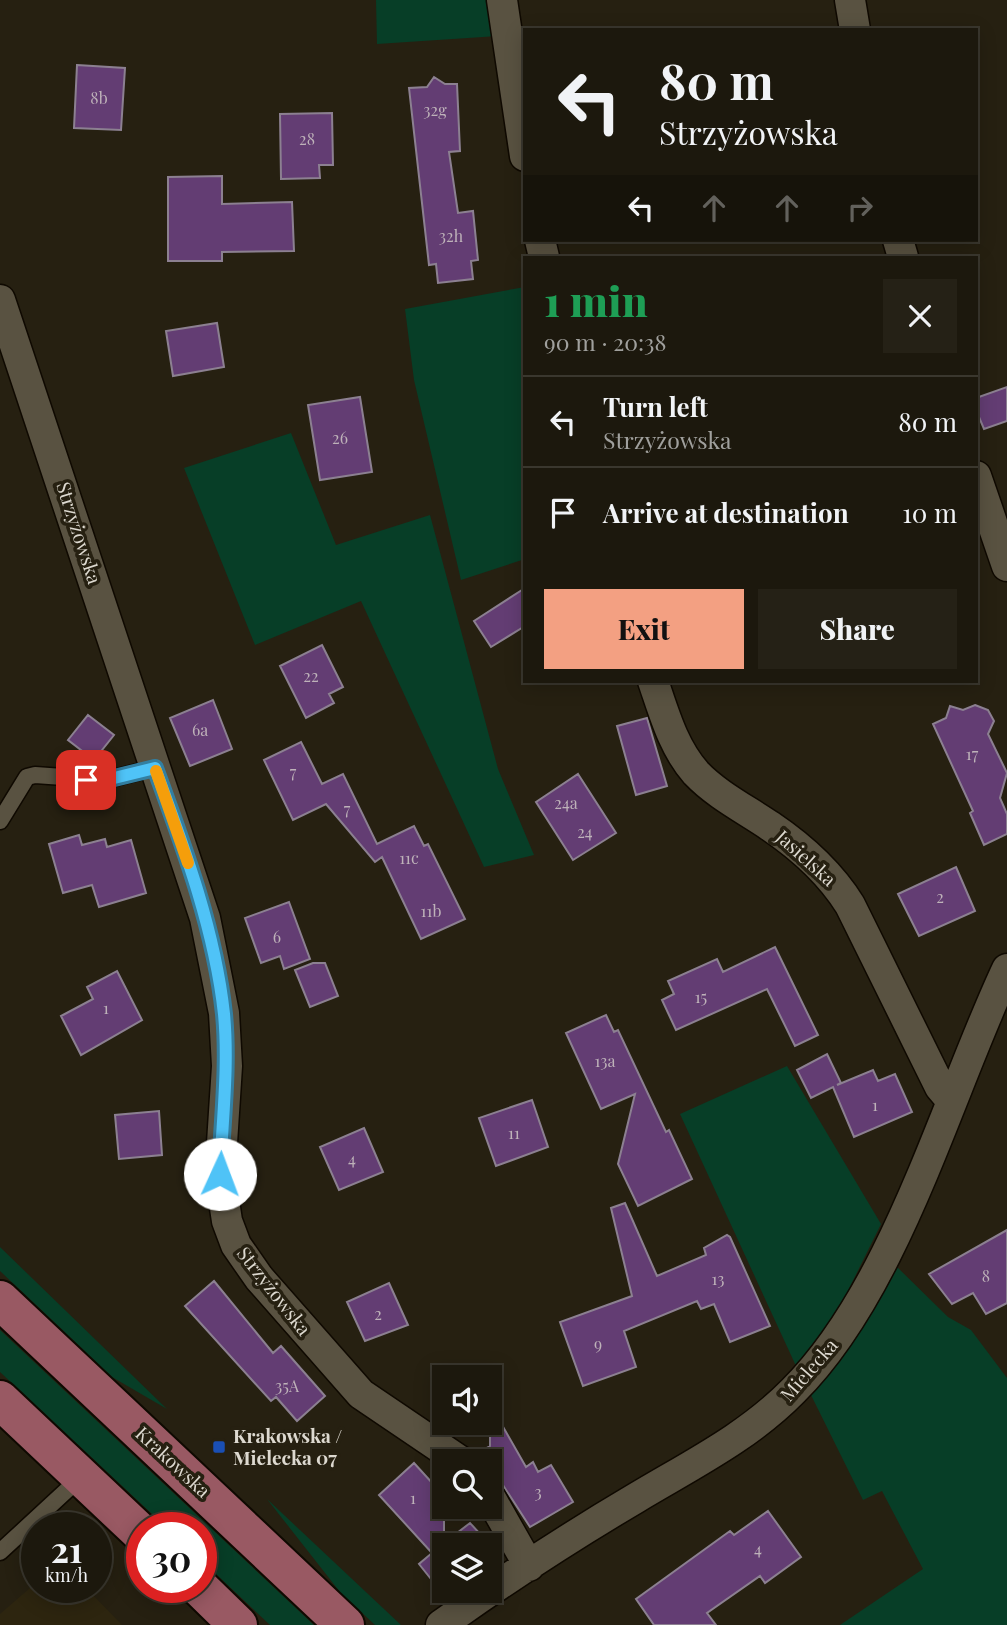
<!DOCTYPE html>
<meta charset="utf-8">
<style>
body{margin:0;font-family:"Playfair Display",serif;background:#252116;color:#f1f3f6;height:100vh;display:flex;flex-direction:column;font-size:26px;white-space:nowrap}
*{box-sizing:border-box;margin:0}
p{font-size:23px;color:#a0a09d}
.icon{flex:none;width:38px;height:38px;fill:none;stroke:currentColor;stroke-width:2;stroke-linecap:round;stroke-linejoin:round}
.map{position:relative;flex:1;overflow:hidden}
.side{position:absolute;left:523px;top:256px;width:455px;height:427px;display:flex;flex-direction:column;background:#1c180d;border-radius:0px;box-shadow:0 4px 18px #0003,0 0 0 2px #3a372e}
.side>*{flex:none}
.top-card{position:absolute;left:523px;top:28px;width:455px;height:214px;border-radius:0px;box-shadow:0 4px 18px #0003,0 0 0 2px #3a372e;background:#1c180d;color:#f1f3f6;overflow:hidden}
.buttons{position:absolute;left:432px;top:1365px;display:grid;gap:14px}
.buttons a{display:grid;place-items:center;width:70px;height:70px;border-radius:0px;background:#1c180d;box-shadow:0 4px 18px #0003,0 0 0 2px #3a372e;font-size:35px}
.speed{position:absolute;left:21px;top:1512px;display:flex;gap:14px;font-size:35px;font-weight:700;text-align:center}
.speed>*{display:grid;place-content:center;width:91px;height:91px;border-radius:50%;background:#1c180d;box-shadow:0 4px 18px #0003,0 0 0 2px #3a372e;line-height:1}
.speed small{font-size:18px;font-weight:400}
.speed .limit{border:10px solid #d22;background:#fff;color:#111}
.pin{position:absolute;display:grid;place-items:center;width:60px;height:60px;color:#fff;margin:-30px;border-radius:14px;box-shadow:0 4px 10px #0006}
.me{position:absolute;width:77px;margin:-38px;rotate:2deg;stroke-linejoin:round;filter:drop-shadow(0 0 5px #0008)}
.turn{display:flex;align-items:center;gap:24px;height:147px;padding:0 21px;font-size:32px}
.turn .icon{width:91px;height:91px;stroke-width:2.5}
.turn b{display:block;font-size:49px;line-height:60px}
.lanes{display:flex;align-items:center;height:66px;padding:0 21px;background:#0003;justify-content:center;gap:35px;direction:ltr}
.lanes .off{opacity:.35}
.round{display:grid;place-items:center;flex:none;width:74px;height:74px;border-radius:0px;background:#252116}
.headline{display:flex;align-items:center;justify-content:space-between;height:119px;padding:0 21px}
h1{font-size:42px;font-weight:800;line-height:52px;color:#1e9e55}
.button{display:flex;gap:14px;margin-top:auto;padding:14px 21px}
.button a{flex:1;height:80px;border-radius:0px;background:#f3a082;color:#111;font-size:28px;font-weight:800;line-height:80px;text-align:center}
.button a+a{background:#252116;color:#f1f3f6}
ul{padding:0;list-style:none}
li{display:flex;align-items:center;gap:21px;height:91px;padding:0 21px;border-top:2px solid #3a372e}
li div{flex:1}
li b{display:block;font-size:26px}
li em{font-style:normal}
.map>svg:first-child{display:block}
</style>
<div class="map">
<svg width="1007" height="1625" viewBox="0 0 1007 1625">
<rect width="100%" height="100%" fill="#262011"/>
<path fill="#2d250f" d="M37,1582v5h48l37,38h-122v-11z"/>
<path fill="#073e27" d="M376,0h119l3,36 -121,8z
M525,287v272l-64,21 -47,-200 -9,-71z
M291,433l45,112 94,-30 68,254 36,86 -50,12 -123,-266 -106,44 -71,-177z
M787,1066l94,158 -50,101 -35,41 -116,-252z
M0,1247l167,162 -55,-32 -112,-106z
M895,1265l53,52 23,13 36,48v247h-167l83,-56 -41,-78 -19,9 -52,-105 35,-46z
M0,1330l314,295h-44l-69,-65v-32h-34l-167,-156z
M267,1499l134,126h-26l-35,-33z"/>
<path fill="#633d73" stroke="#8c8091" stroke-width="2" d="M77,65l48,3 -4,62 -47,-2z
M434,77l11,7h12l3,67 -11,1 9,61 15,-2 5,49 -7,1 2,18 -35,4 -2,-19 -7,1 -20,-177 18,-1z
M332,113l1,52h-14l1,13 -39,1 -1,-65z
M222,176v28l70,-2 2,49 -72,1v9h-54v-84z
M217,323l7,44 -51,9 -7,-45z
M1007,387v34l-23,8 -8,-19v-12z
M360,397l12,75 -52,8 -12,-75z
M525,588v38l-34,21 -17,-26z
M322,645l21,42 -14,7 5,9 -28,15 -26,-52z
M213,700l19,49 -42,17 -20,-48z
M975,705l13,5 6,11 -6,13 19,39 -7,25 7,16v20l-23,11 -14,-32 3,-2 -40,-87 13,-6 4,-12 13,4z
M88,715l26,20 -20,25 -26,-20z
M647,718l20,68 -31,9 -19,-69z
M301,742l21,42 21,-10 34,70 37,-18 10,20 4,-2 37,75 -44,20 -39,-82 -7,5 -49,-58 -33,16 -29,-60z
M578,774l38,59 -43,27 -37,-58z
M79,835l3,10 23,-6 2,8 24,-7 15,53 -47,14 -7,-22 -29,8 -14,-49z
M956,867l19,44 -56,25 -21,-42z
M289,902l21,57 -26,10 -4,-13 -19,7 -16,-45z
M775,947l43,88 -23,11 -28,-57 -91,41 -14,-30 12,-6 -6,-13 49,-22 6,13z
M313,963h12l13,33 -28,11 -15,-37z
M117,971l25,49 -61,35 -20,-39 32,-17 -6,-12z
M606,1015l8,17 4,-2 48,102 3,-2 23,49 -54,27 -20,-42 17,-70 -34,15 -35,-76z
M827,1054l14,29 -4,2 36,-15 5,11 17,-7 17,38 -58,25 -21,-50 -22,11 -14,-28z
M532,1100l16,47 -52,19 -17,-48z
M159,1111l3,44 -43,4 -4,-44z
M364,1128l19,44 -44,18 -19,-43z
M625,1203l32,73 49,-21 -2,-7 23,-13 3,2 40,89 -40,16 -16,-38 -13,5 -4,-8 -73,30 12,36 -53,19 -23,-64 72,-26 -21,-88z
M1007,1230v73l-21,11 -13,-21 -21,11 -23,-30z
M214,1281l59,72 8,-7 44,50 -28,25 -21,-24 -5,4 -86,-95z
M389,1283l19,42 -43,16 -18,-39z
M490,1404l36,63 7,-5 5,10 13,-7 22,37 -43,25 -49,-76 9,-5z
M414,1463l30,33v47l26,-20 22,24 -48,-2v39l-5,5 -20,-25 13,-11 -53,-58z
M768,1511l33,46 -36,26 -5,-7 -53,37 9,12h-62l-18,-26 94,-68 4,4z"/>
<g fill="none" stroke-linecap="round" stroke-linejoin="round">
<defs>
<path id="service" d="M0,821l27,-44 8,-2 71,5 48,-12
M0,1552l81,-75"/>
<path id="minor" d="M502,0l23,156
M850,0l5,30
M540,240l4,17
M898,240l5,17
M0,300l205,618 19,95 3,53 -7,108 7,47 9,24 23,33 102,116 99,67
M976,476l31,90
M653,681c11,32 20,66 43,92 21,22 49,36 74,53 31,21 60,47 80,79l90,182 11,13
M490,1497l39,69
M441,1625c63,-45 129,-88 195,-127 55,-33 112,-61 157,-107 102,-101 153,-292 214,-422"/>
<path id="primary" d="M0,1300l345,325
M0,1400l142,134
M199,1587l39,38"/>
</defs>
<use href="#service" stroke="#0f0901" stroke-width="19"/>
<use href="#minor" stroke="#0f0901" stroke-width="33"/>
<use href="#primary" stroke="#0f0901" stroke-width="42"/>
<use href="#service" stroke="#595241" stroke-width="16"/>
<use href="#minor" stroke="#595241" stroke-width="30"/>
<use href="#primary" stroke="#995963" stroke-width="38"/>
</g>
<g fill="none" stroke-linecap="round" stroke-linejoin="round">
<defs>
<path id="route" d="M86,780h20l49,-12c29,79 60,162 69,246 5,53 -2,107 -4,160"/>
</defs>
<use href="#route" stroke="#337fa1" stroke-width="18"/>
<use href="#route" stroke="#4fc3f7" stroke-width="12"/>
<path stroke="#f59e0b" stroke-width="12" d="M156,771l32,92"/>
</g>
<rect fill="#1a4fb4" stroke="#262011" stroke-width="2.5" x="212" y="1440" width="14" height="14" rx="3.5"/>
<g text-anchor="middle" stroke-width="7" stroke-linejoin="round" paint-order="stroke">
<g font-size="16" fill="#beb2b9">
<text x="99" y="104">8b</text>
<text x="435" y="116">32g</text>
<text x="307" y="145">28</text>
<text x="451" y="242">32h</text>
<text x="340" y="444">26</text>
<text x="311" y="682">22</text>
<text x="200" y="736">6a</text>
<text x="972" y="760">17</text>
<text x="293" y="778">7</text>
<text x="566" y="809">24a</text>
<text x="347" y="815">7</text>
<text x="585" y="838">24</text>
<text x="409" y="864">11c</text>
<text x="940" y="903">2</text>
<text x="431" y="917">11b</text>
<text x="277" y="943">6</text>
<text x="701" y="1003">15</text>
<text x="106" y="1014">1</text>
<text x="605" y="1067">13a</text>
<text x="875" y="1111">1</text>
<text x="514" y="1139">11</text>
<text x="352" y="1165">4</text>
<text x="986" y="1282">8</text>
<text x="718" y="1285">13</text>
<text x="378" y="1320">2</text>
<text x="598" y="1350">9</text>
<text x="287" y="1392">35A</text>
<text x="538" y="1498">3</text>
<text x="413" y="1504">1</text>
<text x="758" y="1555">4</text>
</g>
<g font-size="19" fill="#ddd9d0" stroke="#262011">
<text transform="translate(79 533) rotate(72)" y="7">Strzyżowska</text>
<text transform="translate(806 858) rotate(42)" y="7">Jasielska</text>
<text transform="translate(274 1291) rotate(52)" y="7">Strzyżowska</text>
<text transform="translate(809 1370) rotate(-49)" y="7">Mielecka</text>
<text transform="translate(173 1462) rotate(43)" y="7">Krakowska</text>
</g>
<g font-size="19" font-weight="bold" fill="#ddd9d0" stroke="#262011" text-anchor="start">
<text x="233" y="1443">Krakowska /<tspan x="233" dy="22">Mielecka 07</tspan></text>
</g>
</g>
</svg>
<div class="buttons">
<a><svg class="icon" aria-label="sound" viewBox="0 0 24 24"><path d="M4 9h4l5-4v14l-5-4H4zM17 9q2 3 0 6"/></svg></a>
<a><svg class="icon" aria-label="search" viewBox="0 0 24 24"><circle cx="10" cy="10" r="6"/><path d="M15 15l6 6"/></svg></a>
<a><svg class="icon" aria-label="layers" viewBox="0 0 24 24"><path d="M12 4l9 5-9 5-9-5zM3 14l9 5 9-5"/></svg></a>
</div>
<div class="speed"><div>21<small>km/h</small></div><div class="limit">30</div></div>
<div class="pin" style="left:86px;top:780px;background:#d93025"><svg class="icon" aria-label="arrive" viewBox="0 0 24 24"><path d="M6 21V4h12l-3 4 3 4H6"/></svg></div>
<svg class="me" style="left:220px;top:1174px" viewBox="-20 -20 40 40"><circle r="19" fill="#fff"/><path d="M0-13L10 11 0 6-10 11z" fill="#4fc3f7"/></svg>
<div class="top-card">
<div class="turn"><svg class="icon" aria-label="left" viewBox="0 0 24 24"><path d="M17 20v-9H6M10 6l-5 5 5 5"/></svg><div><b>80 m</b>Strzyżowska</div></div>
<div class="lanes"><svg class="icon" aria-label="left" viewBox="0 0 24 24"><path d="M17 20v-9H6M10 6l-5 5 5 5"/></svg><svg class="icon off" aria-label="ahead" viewBox="0 0 24 24"><path d="M12 20V5M6 11l6-6 6 6"/></svg><svg class="icon off" aria-label="ahead" viewBox="0 0 24 24"><path d="M12 20V5M6 11l6-6 6 6"/></svg><svg class="icon off" aria-label="right" viewBox="0 0 24 24"><path d="M7 20v-9h11M14 6l5 5-5 5"/></svg></div>
</div>
<section class="side">
<div class="headline"><div><h1>1 min</h1><p>90 m · 20:38</p></div><a class="round"><svg class="icon" aria-label="close" viewBox="0 0 24 24"><path d="M6 6l12 12M18 6L6 18"/></svg></a></div>
<ul>
<li><svg class="icon" aria-label="left" viewBox="0 0 24 24"><path d="M17 20v-9H6M10 6l-5 5 5 5"/></svg><div><b>Turn left</b><p>Strzyżowska</p></div><em>80 m</em></li>
<li><svg class="icon" aria-label="arrive" viewBox="0 0 24 24"><path d="M6 21V4h12l-3 4 3 4H6"/></svg><div><b>Arrive at destination</b></div><em>10 m</em></li>
</ul>
<div class="button"><a>Exit</a><a>Share</a></div>
</section>
</div>
